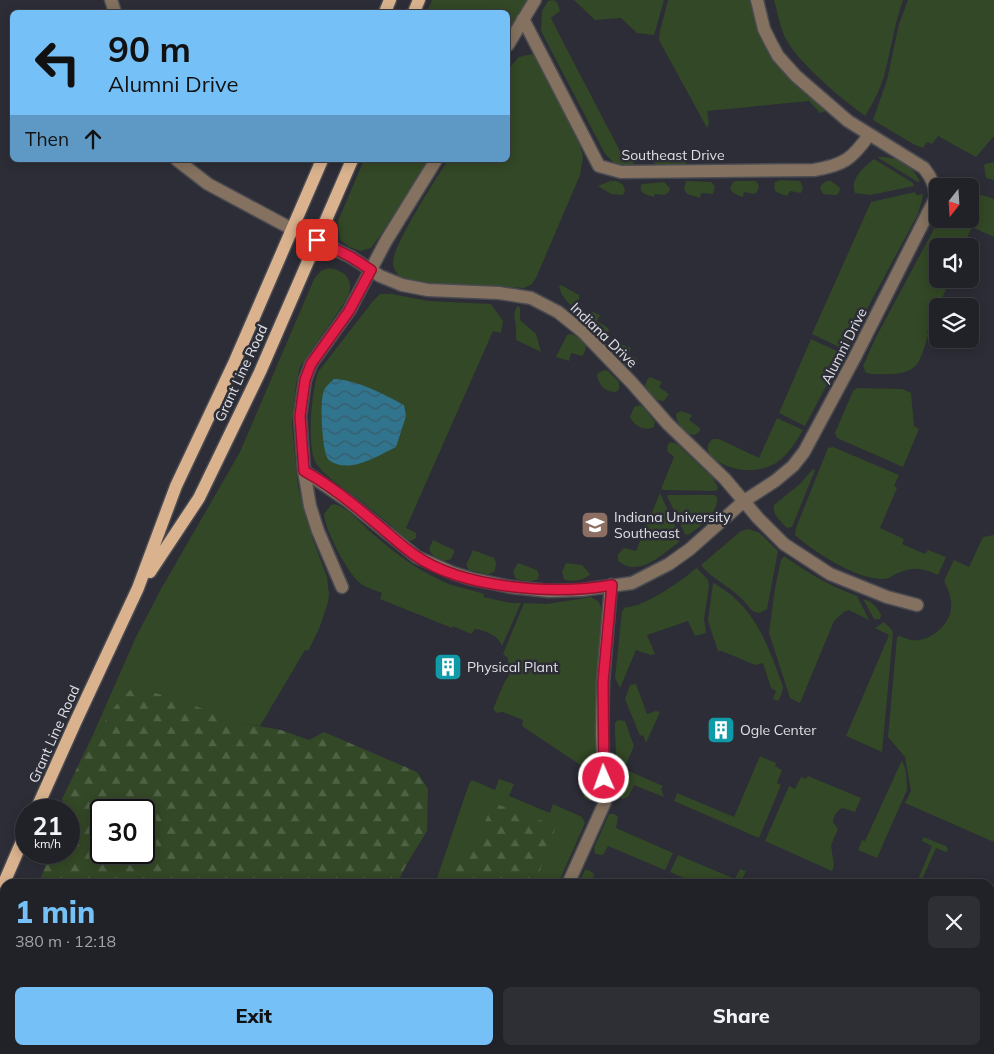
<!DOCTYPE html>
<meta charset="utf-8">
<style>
body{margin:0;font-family:Mulish,sans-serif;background:#2d2f34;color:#f1f3f6;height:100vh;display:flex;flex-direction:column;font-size:19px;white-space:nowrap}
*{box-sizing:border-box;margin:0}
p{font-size:16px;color:#a2a4a8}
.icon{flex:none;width:28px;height:28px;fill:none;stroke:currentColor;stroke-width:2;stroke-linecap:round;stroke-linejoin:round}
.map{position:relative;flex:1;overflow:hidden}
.details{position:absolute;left:0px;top:879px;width:995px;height:176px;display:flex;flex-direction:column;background:#212228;border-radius:15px 15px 0 0;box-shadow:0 2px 12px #0003,0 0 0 1px #3e3f45}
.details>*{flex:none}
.hud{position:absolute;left:10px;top:10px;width:500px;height:152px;border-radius:8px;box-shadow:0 2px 12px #0003,0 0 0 1px #3e3f45;background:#75c0f6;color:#111;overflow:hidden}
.needle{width:32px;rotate:197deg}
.controls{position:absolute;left:929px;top:178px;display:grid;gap:10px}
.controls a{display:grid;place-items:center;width:50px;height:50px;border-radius:8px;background:#212228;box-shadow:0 2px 12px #0003,0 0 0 1px #3e3f45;font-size:25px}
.speed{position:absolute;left:15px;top:799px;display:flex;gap:10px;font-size:25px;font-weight:700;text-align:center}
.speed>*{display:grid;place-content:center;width:65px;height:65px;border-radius:50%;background:#212228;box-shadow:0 2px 12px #0003,0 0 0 1px #3e3f45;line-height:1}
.speed small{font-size:12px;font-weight:400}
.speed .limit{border:2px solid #111;border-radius:8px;background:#fff;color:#111}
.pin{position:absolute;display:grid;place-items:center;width:42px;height:42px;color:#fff;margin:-21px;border-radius:10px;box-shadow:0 2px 8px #0006}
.me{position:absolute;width:55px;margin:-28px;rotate:358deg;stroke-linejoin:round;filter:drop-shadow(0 0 4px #0008)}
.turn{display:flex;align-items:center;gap:18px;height:105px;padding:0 15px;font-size:22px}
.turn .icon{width:65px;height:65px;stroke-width:2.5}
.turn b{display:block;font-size:35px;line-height:42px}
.then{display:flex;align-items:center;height:48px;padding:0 15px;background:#0003;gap:10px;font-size:19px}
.round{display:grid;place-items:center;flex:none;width:52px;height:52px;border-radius:8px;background:#2d2f34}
.headline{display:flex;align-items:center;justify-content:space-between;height:85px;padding:0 15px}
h1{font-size:30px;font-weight:800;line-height:38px;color:#75c0f6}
.button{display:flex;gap:10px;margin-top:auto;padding:10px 15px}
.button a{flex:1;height:58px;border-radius:8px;background:#75c0f6;color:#111;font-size:20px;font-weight:800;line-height:58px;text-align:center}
.button a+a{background:#2d2f34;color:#f1f3f6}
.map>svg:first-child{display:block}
</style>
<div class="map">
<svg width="994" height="1054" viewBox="0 0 994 1054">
<defs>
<pattern id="forest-firs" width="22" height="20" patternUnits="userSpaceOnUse" patternTransform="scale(1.25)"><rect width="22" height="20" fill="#334826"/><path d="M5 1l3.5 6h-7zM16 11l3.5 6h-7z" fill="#506246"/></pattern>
<pattern id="water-waves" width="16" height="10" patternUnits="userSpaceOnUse" patternTransform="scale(1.25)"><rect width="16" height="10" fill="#30748e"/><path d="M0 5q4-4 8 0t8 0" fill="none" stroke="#3a5c6a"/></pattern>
</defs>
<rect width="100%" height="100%" fill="#2c2d36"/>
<path fill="#334826" d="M432,0h97l-21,34v-22h-81z
M553,0l4,2 3,9 -9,7 9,18 62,119 8,-3 4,4v8l-2,3c-12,3 -21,-6 -28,-15l-63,-121 1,-20 6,-10z
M574,0h90l-10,35 -17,-2 -16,-15 -26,2z
M668,0h85l40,80 32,30 -1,2 -4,1 -11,-12 -102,10 2,13 -2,4 -48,-88 1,-9z
M774,0h129c-9,25 -12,51 -19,76 -4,14 -11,27 -19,40 -23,-17 -64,-51 -78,-75 -7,-12 -9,-28 -13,-41z
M908,0h86v136l-18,21 -38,-21 -6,8 -5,-2 -4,6 -10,-4 -40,-24 14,-40 12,-56z
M532,54l6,6 40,76 5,21 -3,18 -44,103 -4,6 -8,4c-22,-1 -110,0 -124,-11 -3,-3 -7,-9 -7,-14 -1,-17 44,-86 55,-103h60v-91l11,-12z
M676,153h4l5,4 2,5 -2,4 -25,1 -7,-5 2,-3z
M880,157c17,-1 32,8 40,24l-2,1 -41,-25z
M874,159l39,24 1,3 -44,9 -15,-2c-6,-14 9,-26 19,-34z
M364,160h64l-43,69 -14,19 -10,3 -12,-4 -9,-7 -2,-19z
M994,162v18l-8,-2 -2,-12 1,-2z
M781,180l19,1 3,6 -2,6 -11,-2 -3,5 -11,-4 -2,-4 1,-6z
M610,181h7l6,4 2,5 -2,5 -12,-1 -13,-8z
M686,181l25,1 4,4 -2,8 -12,-1 -1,5 -13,-4 -3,-5z
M735,181h21l3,5 -2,6 -3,2 -10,-2 -1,5c-5,-2 -11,-3 -13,-9l3,-6z
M831,181l9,7 -1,5 -3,2 -13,-1 -3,-6c2,-5 6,-8 11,-7z
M664,182l6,6 -1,4 -4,3 -10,-1 -1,3c-7,-2 -15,-3 -13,-12l2,-1z
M915,192l1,3 7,-1 -1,6 -4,14 -73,136 -33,-16 59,-132z
M977,195h5l12,4v38l-22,-10 -9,19h-25v33h8l-3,6 4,2 -20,45 2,1c-9,25 -8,41 -39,41 -8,0 -17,1 -24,-1l-3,-7 12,-27 59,-110 10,-10h26v-17z
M328,268c21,2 28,17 17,34l-45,65 -4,17 -4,40 6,63 14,50 15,40 2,17 -1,8 -9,27 -11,22 -3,-1 -45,76 -18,-3 -135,-6 -10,17 -5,3 43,-98 26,-50 79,-137 74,-173 7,-8z
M561,285l18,10v4l-4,5 -5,1 -8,-10 -3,-8z
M380,294h12l36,7 63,3 12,17 -2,12 -8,-2 -87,197 10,5v5l-5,3 -4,-1c-16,-15 -33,-29 -50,-42 -13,-10 -29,-19 -39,-32 -13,-15 -6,-75 0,-94l55,-71z
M517,306l3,1v13l16,14 5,18 -25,-12v-13l-2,-13z
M590,311l10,4 -3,6 11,7 1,3 -5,5c-9,0 -19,-10 -21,-18z
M571,334l7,3 8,8 -1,7 -3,4 -11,-3 -2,8 -13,-4 11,-22z
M811,339l32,15 -38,72 -26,-13z
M620,344l11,4 -2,6 7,4 2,5 -4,5 -8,-2 -11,-12 1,-6z
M604,370l4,1 11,11v7l-3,3c-11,0 -18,-7 -19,-18z
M650,377l12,5 -3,5 10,7 -5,7 -8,-1 -11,-14 2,-6z
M857,388l45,1 9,4 3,33 5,3 -16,38 -66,-29 -2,-5 18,-42z
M640,405l5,4 10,13 -1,5c-9,5 -20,-1 -24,-10l4,-10z
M681,411l11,4 -3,5 11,8v3l-5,4c-9,0 -19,-11 -19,-21z
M777,418l26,12c-7,12 -15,25 -27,33 -12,7 -29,9 -42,5 -12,-2 -38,-17 -21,-29h6l40,19z
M671,442l6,2 36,34 5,10 -2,3 -52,-1 -3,-1 13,-32 -7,-6 1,-7z
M833,447l66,28 -5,11 3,2 -17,40 24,11 -2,5 23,10 3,-4 18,7 -8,18c-14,-7 -25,-9 -40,-2 -5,2 -9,6 -14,6 -27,1 -70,-27 -89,-44l1,-7 32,-80z
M813,469l2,1 -23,57 -5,1c-6,-7 -15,-13 -13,-23l26,-21z
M660,493l21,46 -3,4c-17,12 -39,35 -60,18v-7l6,-6 12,3z
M668,495h46l3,2c2,16 -17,30 -29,38l-3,-1 -18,-38z
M335,504c15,5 26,20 39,31 20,17 42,34 66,45 13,7 30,9 44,14l-1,3 28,6h10l-19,43c-3,-10 -17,-16 -27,-17l-4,5 -18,-8 -1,2 -72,-29 2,-6c-7,-3 -16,-5 -22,-10 -12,-9 -36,-55 -36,-69l7,-9z
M748,529l12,4 18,18 -11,58 -8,4c-9,-1 -12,-10 -18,-15 -12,-12 -29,-19 -40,-33l40,-34z
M994,535v307l-89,-39 6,-12 -6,-34 -17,-20 9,-100 3,-1c3,1 7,3 11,4 18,3 39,-15 40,-32 1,-10 -3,-19 -7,-27l10,-21 15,7 14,-30z
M433,540l21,10v3l-3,6 -6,2 -12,-5 -4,-7z
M473,550l21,8 2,4 -1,9 -7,4 -19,-5 -3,-5z
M784,556c26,18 44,29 73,40l12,24 -20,-10 -5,2 -10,9 -34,82 -10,-5 -21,-65 6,-45 6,-28z
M518,563l19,7 2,5 -1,4c-7,4 -14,2 -22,0l-3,-8z
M566,563l16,2 8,9c-5,6 -19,9 -26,5l-2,-7z
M697,568l11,12 1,6 -5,33 2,14 -11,3 -7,-15 -41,14 8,19 -4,1 -15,-5 -16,38 -5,-10 7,-67 4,-4c15,1 49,-22 62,-32 3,-3 5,-5 9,-7z
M713,583c4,1 8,5 13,8 32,23 44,60 57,96l-1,6 -4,8 -5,-2 3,-8 -5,-3 -8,-25 -8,2 -33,-14h-4l-10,-30z
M591,597l8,5 5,13 -5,162 -3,21 -7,3 -5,-4v-28l-5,-5 -57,-38 1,-6 -20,-8 -6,1 -4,-4 12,-28 4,-5 -1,-18 -5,-4 21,-51 23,1z
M863,599c9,2 14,8 18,16l-1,4h-6z
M884,622l8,8 1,3 -11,119 -36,-16 43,-101 -14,-7z
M636,684l11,30 9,-3 4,1 -14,31 -3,-8 -3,1 -15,-37 5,-14z
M618,720l7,1 9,25 -10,23 39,17 -2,3 3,8 -30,-12 -6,12 -6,2 -4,-4 -3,-63v-9z
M760,756l16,7 -1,3 7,4 -5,13 4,2 -22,53 -85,-37 3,-8 57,24z
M902,760l4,11 1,19 -30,68 -19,-8 4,-10 3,1z
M801,777l5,2 2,-3 53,22 -6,14 -13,-4c-6,4 -8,7 -9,14l5,7 -7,16 3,21 -2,5 -67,-30 24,-55 6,3z
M499,779l15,5 -5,12 41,17 3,-9 29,13 3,6 -27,61h-123l34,-100 3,-4 23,10z
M609,814h5l4,3 -2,11 57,25 -8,17 -57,-24 -5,9 -8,-1 -1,-6z
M923,837l23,9 2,3 -2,3 -10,-4 -16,36h-4l16,-38 -10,-5z
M678,855l57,24 5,-10 6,2 -6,13h-43l-27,-12z
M585,870h4l5,4 -2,10h-14z
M990,1010l4,2v28l-4,-2z
M672,1050h146l9,4h-154z"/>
<path fill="url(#forest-firs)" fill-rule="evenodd" d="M130,690l18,1 25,7 69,25 39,7 28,10 15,-8 93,40 11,17 -1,42 -22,36 -8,17h-359l13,-31 18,-1v-42h-5l-2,-11 30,-62 5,-3c10,-17 19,-31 33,-44zM101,810h43v42h-43z
M499,805l57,21 -21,58h-85v-6l17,-35 11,-3 11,-28z
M5,959v91h347l2,4h-354v-84z
M363,1050h309l1,4h-305z"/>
<path fill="url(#water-waves)" d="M334,379c24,1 49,15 70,26l2,11 -10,31c-17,8 -42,25 -62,16 -1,0 -5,-3 -6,-4 -6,-8 -8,-56 -5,-65 1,-7 7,-11 11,-15z"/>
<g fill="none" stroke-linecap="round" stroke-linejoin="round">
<defs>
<path id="minor" d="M111,0l4,12
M523,19l76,147 22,6 193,-2c30,-5 38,-11 55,-35
M508,45l27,-45
M177,160l31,24 84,45 59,28 29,19 22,9 26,5 71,3 32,5 27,14 25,20 49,51 36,41 57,55 33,39 26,26 46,30 57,23 30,8
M436,160l-50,81 -37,70 -38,53 -6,16 -5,36 4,55 44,30 69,56 36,16 19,6 39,8 38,4 33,-1 50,-7 37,-19 21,-15 54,-48 31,-20 18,-15 11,-14 50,-93 81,-160c2,-11 -4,-22 -11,-31l-76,-47 -52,-45 -18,-20 -7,-13 -7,-14 -7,-29
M304,471l6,35 8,25 24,56
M568,884l37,-82 -3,-68 1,-52 8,-97"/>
<path id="major" d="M385,12l5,-12
M414,12l5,-12
M150,572l49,-74 61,-126 92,-212
M36,810l39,-87 63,-135 38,-102 59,-125 87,-201
M0,892l26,-60"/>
</defs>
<use href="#minor" stroke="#494a52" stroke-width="15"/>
<use href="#major" stroke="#494a52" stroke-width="15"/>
<use href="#minor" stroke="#84715f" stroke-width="12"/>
<use href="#major" stroke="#dab38e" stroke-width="12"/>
</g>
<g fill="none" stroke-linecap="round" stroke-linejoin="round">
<defs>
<path id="route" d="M317,240l34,17 20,13 -22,41 -38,53 -6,16 -5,36 4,55c24,13 47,31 68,49 15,12 28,25 44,36 48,33 140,39 196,29l-9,97 1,96"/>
</defs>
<use href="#route" stroke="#92132f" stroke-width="12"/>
<use href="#route" stroke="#e11d48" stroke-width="9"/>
</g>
<defs>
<symbol id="university-square" viewBox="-11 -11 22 22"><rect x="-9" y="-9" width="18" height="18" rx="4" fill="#8d6e63" stroke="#2c2d36"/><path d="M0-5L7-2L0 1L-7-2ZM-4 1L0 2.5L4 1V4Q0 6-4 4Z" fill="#fff"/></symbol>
<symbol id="building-square" viewBox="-11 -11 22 22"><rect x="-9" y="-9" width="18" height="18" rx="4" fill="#0f9aa8" stroke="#2c2d36"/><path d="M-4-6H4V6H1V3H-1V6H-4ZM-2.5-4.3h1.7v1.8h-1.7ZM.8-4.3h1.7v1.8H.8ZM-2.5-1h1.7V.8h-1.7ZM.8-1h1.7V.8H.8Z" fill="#fff"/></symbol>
</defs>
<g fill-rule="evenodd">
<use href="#university-square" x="579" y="509" width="32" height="32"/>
<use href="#building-square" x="432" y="651" width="32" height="32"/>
<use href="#building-square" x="705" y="714" width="32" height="32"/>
</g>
<g text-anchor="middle" stroke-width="5" stroke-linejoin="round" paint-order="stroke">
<g font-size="14" fill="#dfe0e6" stroke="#2c2d36">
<text x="673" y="160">Southeast Drive</text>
<text transform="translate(604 335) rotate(44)" y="5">Indiana Drive</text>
<text transform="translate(844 346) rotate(-63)" y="5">Alumni Drive</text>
<text transform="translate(241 373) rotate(-65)" y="5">Grant Line Road</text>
<text transform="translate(54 734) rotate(-66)" y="5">Grant Line Road</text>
</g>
<g font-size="14" fill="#dfe0e6" stroke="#2c2d36" text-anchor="start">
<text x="614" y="522">Indiana University<tspan x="614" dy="16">Southeast</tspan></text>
<text x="467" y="672">Physical Plant</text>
<text x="740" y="735">Ogle Center</text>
</g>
</g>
</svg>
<div class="controls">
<a><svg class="needle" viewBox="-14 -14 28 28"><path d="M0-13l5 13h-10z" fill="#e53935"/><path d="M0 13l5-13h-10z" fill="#a2a4a8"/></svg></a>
<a><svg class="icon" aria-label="sound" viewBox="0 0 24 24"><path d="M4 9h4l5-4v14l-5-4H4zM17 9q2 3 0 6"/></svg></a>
<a><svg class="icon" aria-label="layers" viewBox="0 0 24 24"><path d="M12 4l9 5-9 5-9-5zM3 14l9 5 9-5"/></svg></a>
</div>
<div class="speed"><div>21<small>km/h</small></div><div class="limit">30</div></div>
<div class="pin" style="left:317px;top:240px;background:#d93025"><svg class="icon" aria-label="arrive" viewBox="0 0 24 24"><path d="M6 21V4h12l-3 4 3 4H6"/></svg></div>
<svg class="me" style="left:604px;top:778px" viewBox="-20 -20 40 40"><circle r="17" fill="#e11d48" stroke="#fff" stroke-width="3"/><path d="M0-11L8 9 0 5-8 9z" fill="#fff"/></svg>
<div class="hud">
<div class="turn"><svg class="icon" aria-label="left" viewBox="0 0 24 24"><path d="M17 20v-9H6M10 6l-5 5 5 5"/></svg><div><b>90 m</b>Alumni Drive</div></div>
<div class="then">Then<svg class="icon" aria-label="ahead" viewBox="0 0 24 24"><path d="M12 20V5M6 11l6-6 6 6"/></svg></div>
</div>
<section class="details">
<div class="headline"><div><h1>1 min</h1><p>380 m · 12:18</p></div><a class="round"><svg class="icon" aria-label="close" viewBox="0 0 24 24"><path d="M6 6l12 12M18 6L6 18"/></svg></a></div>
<div class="button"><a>Exit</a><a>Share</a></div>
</section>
</div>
